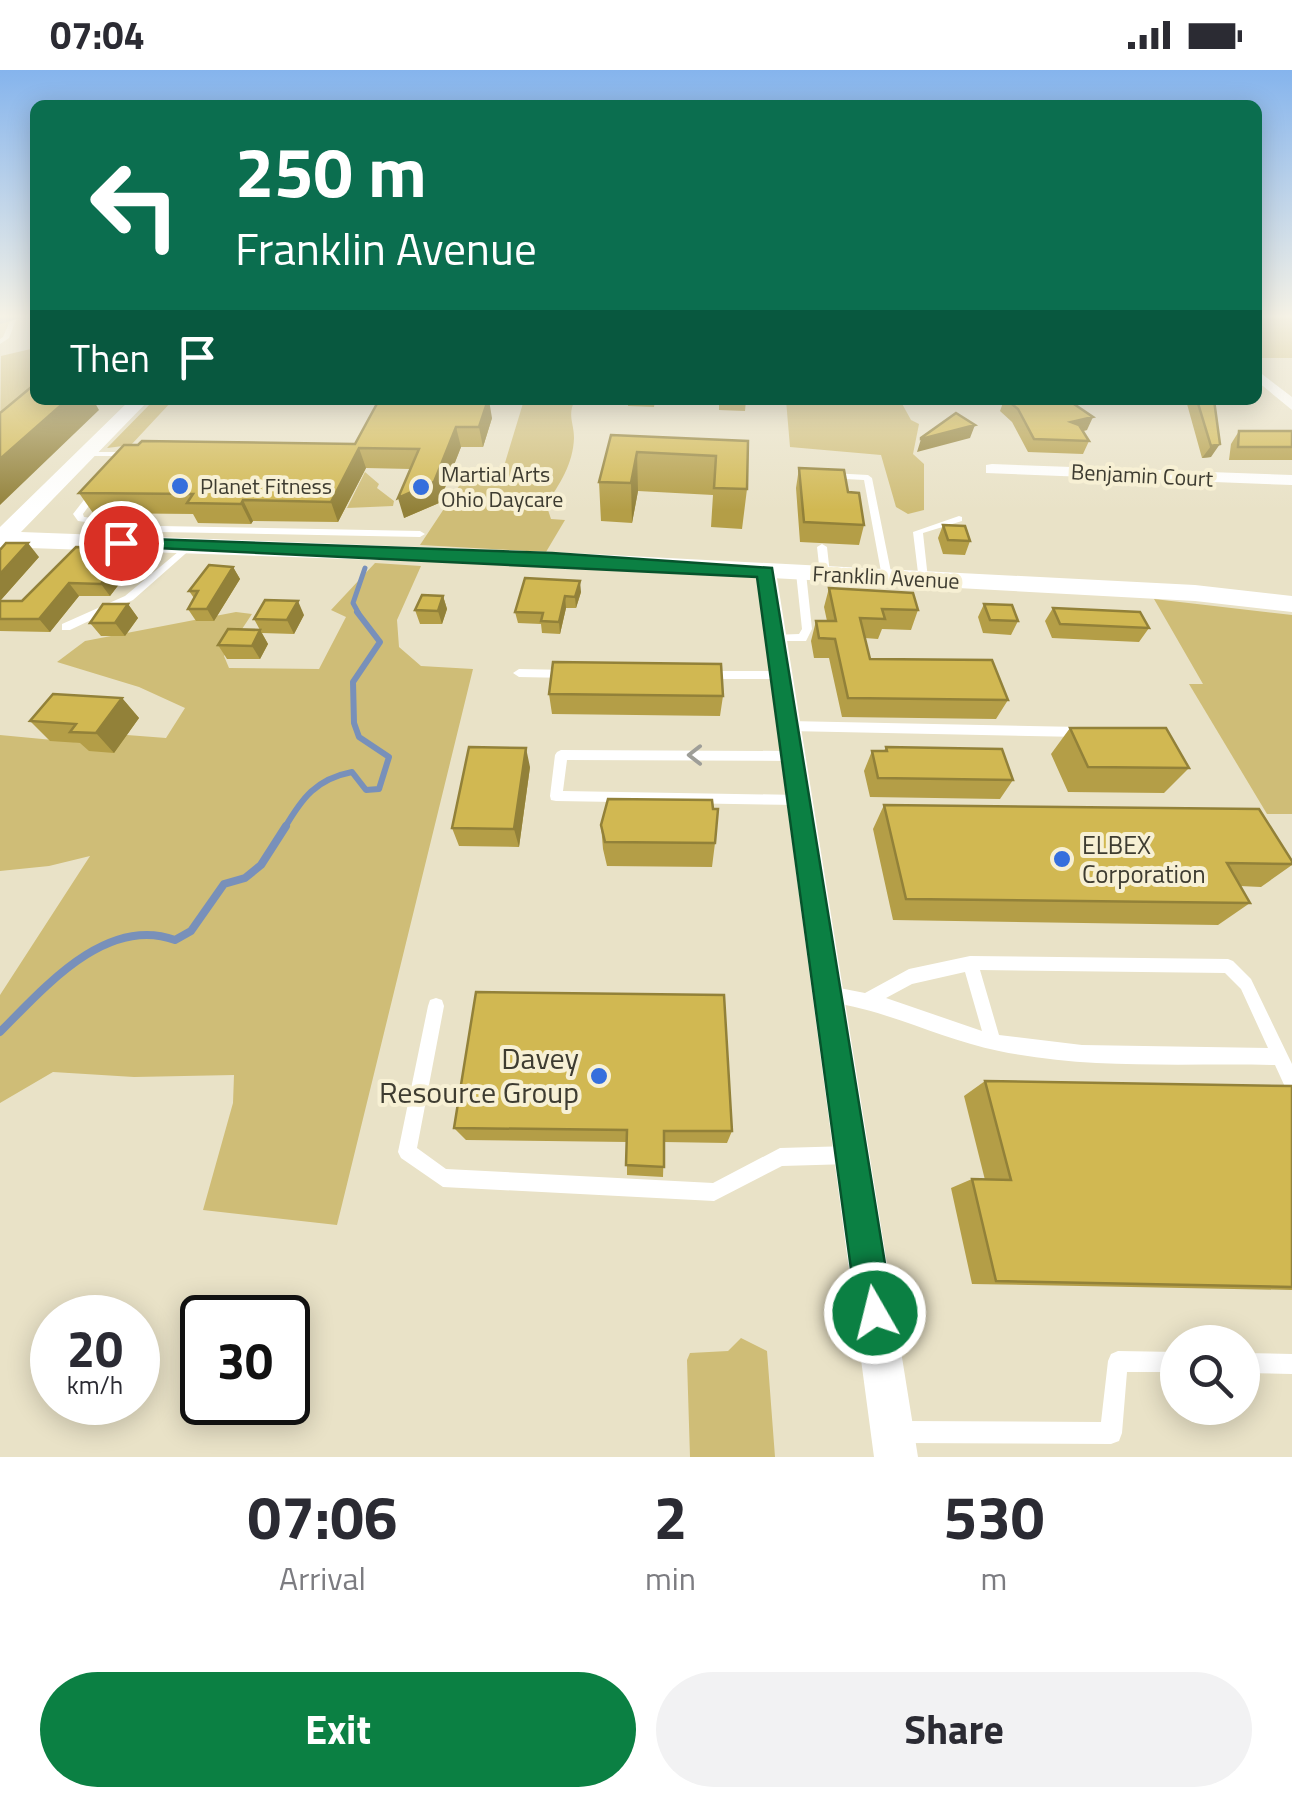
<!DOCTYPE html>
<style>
body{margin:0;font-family:"Titillium Web",sans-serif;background:#f2f2f3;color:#2b2b33;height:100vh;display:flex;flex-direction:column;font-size:38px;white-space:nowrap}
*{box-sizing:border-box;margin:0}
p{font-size:32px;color:#7c7c81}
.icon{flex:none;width:55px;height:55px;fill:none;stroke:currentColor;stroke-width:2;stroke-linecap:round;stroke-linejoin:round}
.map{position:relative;height:1387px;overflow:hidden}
.details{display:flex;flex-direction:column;background:#fff;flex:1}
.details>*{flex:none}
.guide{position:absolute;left:30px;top:30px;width:1232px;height:305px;border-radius:15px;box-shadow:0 5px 25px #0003;background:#0b6e4f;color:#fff;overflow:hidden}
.controls{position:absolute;left:1160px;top:1255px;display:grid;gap:20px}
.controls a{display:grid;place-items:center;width:100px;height:100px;border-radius:50%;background:#fff;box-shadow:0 5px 25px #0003;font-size:50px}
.speed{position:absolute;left:30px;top:1225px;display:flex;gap:20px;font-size:50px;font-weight:700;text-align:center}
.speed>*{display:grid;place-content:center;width:130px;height:130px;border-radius:50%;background:#fff;box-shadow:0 5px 25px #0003;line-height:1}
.speed small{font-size:25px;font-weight:400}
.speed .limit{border:5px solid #111;border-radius:15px;background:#fff;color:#111}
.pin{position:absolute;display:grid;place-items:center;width:85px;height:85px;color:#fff;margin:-42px;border:5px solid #fff;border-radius:50%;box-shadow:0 2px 10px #0007}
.me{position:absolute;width:110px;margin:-55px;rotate:352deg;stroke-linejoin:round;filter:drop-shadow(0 0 8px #0008)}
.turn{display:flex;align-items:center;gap:35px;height:210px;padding:0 40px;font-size:45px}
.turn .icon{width:130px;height:130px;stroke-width:2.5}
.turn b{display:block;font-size:70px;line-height:85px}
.then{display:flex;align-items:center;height:95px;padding:0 40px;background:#0003;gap:20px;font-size:38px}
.eta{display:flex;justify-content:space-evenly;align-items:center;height:170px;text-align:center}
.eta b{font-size:60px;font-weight:700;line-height:70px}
.action{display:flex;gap:20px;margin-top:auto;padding:20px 40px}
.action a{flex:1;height:115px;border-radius:60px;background:#0b8043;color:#fff;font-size:40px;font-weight:700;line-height:115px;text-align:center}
.action a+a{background:#f2f2f3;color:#2b2b33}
.status{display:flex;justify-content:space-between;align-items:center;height:70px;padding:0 50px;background:#fff;direction:ltr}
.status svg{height:28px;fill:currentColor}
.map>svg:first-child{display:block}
</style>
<div class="status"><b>07:04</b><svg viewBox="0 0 49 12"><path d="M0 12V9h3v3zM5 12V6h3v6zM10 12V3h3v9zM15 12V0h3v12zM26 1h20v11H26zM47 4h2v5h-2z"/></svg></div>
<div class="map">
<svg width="1292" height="1387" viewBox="0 0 1292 1387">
<rect width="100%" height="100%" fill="#e9e2c7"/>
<path fill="#cfbd77" d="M1292,245v43h-34v-43z
M35,278v52l-35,43 1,-87z
M154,330h19l-42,45 -24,3z
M524,330h51c-8,15 -1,23 -1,38 -1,26 -14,46 -28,66l5,15 14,1 -19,32 -126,-7 43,-65 41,-14z
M786,330h114l11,20 8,4 -6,30 11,10v46l-16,4 -12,-7 -15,-52 -91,-8z
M365,402l14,12 -2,4 17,13 -1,5 -46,2z
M375,493l46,3 -24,54 2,27 22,19 52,3 -136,556 -134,-15 30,-107 1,-28 -100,2 -81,-5 -53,31v-108l90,-139 -41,10 -49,5v-136l95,9 32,-9 39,3 19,-30 -46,-21 -82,-25 28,-21 151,-29 16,2 -28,42 5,12 90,1 27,-52 -15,-7z
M1154,529l138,16v199h-25l-78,-130h14z
M741,1268l26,13 8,106h-85l-3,-97 3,-7 38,-2z"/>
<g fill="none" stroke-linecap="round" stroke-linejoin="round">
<path stroke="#7890ba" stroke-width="5" d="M359,544l-6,-11 12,-35"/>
<path stroke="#7890ba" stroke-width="6" d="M284,759c18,-31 32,-50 68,-57l14,18 13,-1 10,-32 -30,-20 -5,-14 -1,-41 27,-40 -23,-30"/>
<path stroke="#7890ba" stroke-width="8" d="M0,962c44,-44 106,-117 175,-92l16,-9 33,-47 21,-6 16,-13 25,-39"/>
<path fill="#fff" fill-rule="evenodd" d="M18,245l-9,23 -9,6v-5l3,-2 9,-21z
M84,382h45l4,2 -4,2h-42l-4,-2z
M831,403l37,2 4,3 20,99 -1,2 -4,1 -5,-3 -18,-97 -36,-2 -1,-2z
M97,416l4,3 -18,25 1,3 76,9 260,5 5,3 -5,3 -260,-5 -82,-11 -5,-7 21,-27z
M959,446l3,1v4l-39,12 5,46 -1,2h-8l-6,-49z
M190,472l3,1v4l-60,53 -63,30h-8v-6l63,-28z
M822,474l5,3 3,27 -5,3 -5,-3 -3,-27z
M801,500l5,3 6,56 -6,12h-34l-1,-3 1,-3 27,-1 3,-5 -6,-56z
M519,599l50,1 6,4 -6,4 -50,-1 -6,-4z
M709,601h72l6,4 -6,4h-72l-6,-4z
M789,651l292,6 6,5 -6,5 -292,-6 -6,-5z
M561,680l232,1 4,2 2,3 -2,3 -4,2 -226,-1 -4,31 236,4 5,1 2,4 -2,4 -5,1 -243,-4 -5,-1 -1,-4 5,-41 2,-3z
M970,886l258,3 5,2 18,18 41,85v27l-6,-2 -11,-24c-91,-2 -186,5 -276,-14 -59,-12 -109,-40 -170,-49l-6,-3 -2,-5 2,-5 6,-3 36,7 44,-24zM980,900l245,3 16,16 27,59 -186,-3 -83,-10zM965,902l17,59 -96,-33 26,-14z
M436,928l6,2 2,6 -27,142 29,21 267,14 67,-35 70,-2 6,3 3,6 -3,6 -6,3 -68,2 -68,35 -271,-14 -42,-29 -3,-6 30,-146 2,-6z
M1118,1281l60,1v20h-51l-5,61 -3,8 -8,3 -211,-1 -8,-3 -3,-8 3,-8 8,-3 201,1 7,-61 3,-7z
M1242,1283l50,1v20l-50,-1z"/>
<path fill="#fff" fill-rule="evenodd" d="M1258,301l34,26v13l-34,-28z
M992,394l300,11v10l-306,-12v-8z
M766,496l10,6 142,885h-44l-118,-885z"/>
<path fill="#fff" fill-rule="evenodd" d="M130,330h19l-128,132 531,20 643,33 97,11v16l-97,-11 -643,-35 -552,-19v-20z"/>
<path fill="#a6b8da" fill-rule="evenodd" d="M0,245h30l-30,9z"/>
</g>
<path fill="#b49e47" d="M628,330h27l-1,7 -26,-1z
M719,330h27l-1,11 -26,-1z
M1004,330h64l19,30 -4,1 6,10 -6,13 -55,-2 -16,-30 -12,-11z
M1190,330h24l-3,57 -9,1 -15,-54z
M492,348l-9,29h-22l-22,56 -35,15 6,-49 -44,-1 -28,54 -85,-1 -2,3 -53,-1 -5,-9 -100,-1 -14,-20 59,-48 217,-1z
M1239,361h53v29h-63l2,-16z
M611,365l137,6 -1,48 -5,40 -31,-2 2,-32 -75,-4 -6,32 -31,-2 -2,-39z
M799,398l65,57 -5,20 -59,-3 -4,-54z
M943,455l27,16 -5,14 -22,-1 -5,-16z
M76,477l60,15 -26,34h-31l-29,36 -50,-1v-81l39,7 -39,44h22z
M233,497l7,12 -26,42h-18l-8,-12 6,-11 -5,-7z
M829,518l89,22 -7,20 -29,-1 -4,10 -13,-1 5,21 138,41 -12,19 -154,-2 -13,-59h-15l-3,-17 5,-20h11l-3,-14z
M581,522l-5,16h-10l-6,26 -18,-1 -1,-9 -23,-1 -3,-11z
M443,526l4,13 -5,15h-22l-5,-14z
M128,534l10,14 -13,18h-24l-11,-13z
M984,534l34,17 -7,14 -28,-2 -5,-16z
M1053,538l96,20 -10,14 -87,-4 -7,-17z
M304,545l-10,19 -32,-1 6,11 -8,15h-33l-9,-14 42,-15 -6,-11z
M549,624l174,2 -3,20 -168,-2z
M122,628l17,20 -25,35 -25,-2 -9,-8 -30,-2 -20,-20z
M1070,658l119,40 -25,25 -96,-1 -17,-38z
M886,677l127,33 -13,19 -130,-2 -6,-26 8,-20h12z
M530,697l-11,80 -60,-1 -7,-18z
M884,735l408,56v4l-31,22 -21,-1 10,17 -32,22 -325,-5 -20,-91z
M601,755l114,18 -3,24 -105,-1 -4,-17z
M985,1011l307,5v204l-320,-6 -21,-96 21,-9 13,1 -21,-84z
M454,1058l278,3 -5,12 -63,-1 -1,35 -36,-2v-33l-161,-2z"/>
<path fill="#928139" d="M67,330h31l-3,3 4,7 -99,95v-46z
M489,330l3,18 -9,29 -4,-20z
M1093,347l-6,13 -22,5 6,-13z
M975,355l-5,13 -53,14 4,-13z
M456,357l5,20 -22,56 -35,15 -6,-20z
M1220,374l-9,13 -9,1 9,-12z
M359,378l7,20 -28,54 -7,-20z
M637,382l1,39 -6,32 -1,-40z
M243,430l10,21 -2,3 -10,-20z
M28,473l11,14 -39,44v-27z
M127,479l9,13 -26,34 -9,-12z
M233,497l7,12 -26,42 -7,-12z
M580,511l1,11 -5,16 -1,-11z
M69,513l10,13 -29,36 -11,-13z
M443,526l4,13 -5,15 -4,-13z
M565,526l1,12 -6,26 -1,-12z
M298,531l6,14 -10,19 -7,-14z
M128,534l10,14 -13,18 -10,-13z
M260,560l8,14 -8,15 -8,-13z
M122,628l17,20 -25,35 -18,-20z
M526,678l4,19 -11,80 -5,-18z"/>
<path fill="#d1b852" stroke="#928139" stroke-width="2.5" d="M35,314v16h32l-67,59v-46z
M379,330h109l-9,27h-23l-22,55 -36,16 21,-49 -60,-1 -28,54 -88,-2 -2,4 -54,-1 6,-9 -114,-1 45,-48h14l4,-4 213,3z
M1007,330h61l25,17 -22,5 8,3 10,16 -55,-2 -16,-30z
M1197,330h17l6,44 -9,2z
M956,343l19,12 -54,14v-1z
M1239,361h53v16h-54z
M611,365l137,6 -1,48 -33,-1 2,-32 -79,-4 -6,31 -32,-1z
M799,398l45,2 4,22 11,1 5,32 -60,-3z
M943,455l22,1 5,15 -22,-1z
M6,473h22l-28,31v-24z
M76,477l51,2 -26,35 -32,-1 -30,36h-39v-18h22z
M209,495l24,2 -26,42h-19l10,-18h-9z
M525,508l55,3 -5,16 -10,-1 -6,26 -18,-1 2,-8 -28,-1z
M829,518l84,5 5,17 -36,-1 3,10 -25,-1 10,41 122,1 16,40 -160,-2 -13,-59 -16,-1 -3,-17h20z
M422,525l21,1 -5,15 -23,-1z
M265,530l33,1 -11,19 -33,-1z
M103,534h25l-13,19h-25z
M984,534l28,1 6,16 -28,-1z
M1053,538l87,4 9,16 -89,-4z
M228,559l32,1 -8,16 -34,-1z
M553,592l168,2 2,32 -174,-2z
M53,624l69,4 -26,35 -26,-1 6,-8 -46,-3z
M1070,658h96l23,40 -101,-1z
M469,677l57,1 -12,81 -62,-1z
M886,677l116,2 11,31 -135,-2 -6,-27h15z
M608,729l104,1 1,9h5l-3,34 -110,-1 -4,-17z
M884,735l375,4 33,52v3l-65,-1 23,40 -344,-4z
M476,922l248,3 8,136h-68v36l-38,-2 1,-35 -173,-2z
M985,1011l307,5v201l-296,-6 -24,-102 39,1z"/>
<defs><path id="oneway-chevron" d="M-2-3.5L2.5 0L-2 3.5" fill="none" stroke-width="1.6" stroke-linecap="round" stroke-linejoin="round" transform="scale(2.5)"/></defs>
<use stroke="#9e9e98" href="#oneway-chevron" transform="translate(695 685) rotate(-180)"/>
<linearGradient id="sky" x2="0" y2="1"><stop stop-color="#85b4ed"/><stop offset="0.56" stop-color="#f5f2e6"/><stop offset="1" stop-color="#f5f2e6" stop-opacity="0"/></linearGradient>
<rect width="1292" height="440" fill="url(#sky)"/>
<path fill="#0b8043" stroke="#07532c" stroke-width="2.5" d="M121,468l431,15 220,15 121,745 -5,13 -13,6 -13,-6 -5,-13 -100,-736 -642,-31v-7z"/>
<g fill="#356fdd" stroke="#f7f0d4" stroke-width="4">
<circle cx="180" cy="416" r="10"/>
<circle cx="421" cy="417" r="10"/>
<circle cx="1062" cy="789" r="10"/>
<circle cx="599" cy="1006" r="10"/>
</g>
<g text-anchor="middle" stroke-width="8" stroke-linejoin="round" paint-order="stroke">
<g font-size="22" fill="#3e3c31" stroke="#f7f0d4" text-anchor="start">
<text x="441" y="412">Martial Arts<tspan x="441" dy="25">Ohio Daycare</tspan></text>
<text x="200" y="424">Planet Fitness</text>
</g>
<g font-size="22" fill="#3e3c31" stroke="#f7f0d4">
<text transform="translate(1142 405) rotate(3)" y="8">Benjamin Court</text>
<text transform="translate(886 507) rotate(3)" y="8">Franklin Avenue</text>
</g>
<g font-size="25" fill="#3e3c31" stroke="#f7f0d4" text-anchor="start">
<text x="1082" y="784">ELBEX<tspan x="1082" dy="29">Corporation</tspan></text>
</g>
<g font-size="30" fill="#3e3c31" stroke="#f7f0d4" text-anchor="end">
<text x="579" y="999">Davey<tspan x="579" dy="34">Resource Group</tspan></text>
</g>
</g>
</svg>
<div class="controls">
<a><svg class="icon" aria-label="search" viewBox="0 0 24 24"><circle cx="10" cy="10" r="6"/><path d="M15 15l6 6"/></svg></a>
</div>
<div class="speed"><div>20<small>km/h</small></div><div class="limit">30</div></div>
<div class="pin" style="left:121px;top:473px;background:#d93025"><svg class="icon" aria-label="arrive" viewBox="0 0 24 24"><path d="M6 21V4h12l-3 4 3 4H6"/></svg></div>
<svg class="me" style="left:875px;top:1243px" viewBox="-20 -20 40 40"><circle r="17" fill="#0b8043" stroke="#fff" stroke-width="3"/><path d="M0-11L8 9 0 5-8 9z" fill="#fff"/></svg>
<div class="guide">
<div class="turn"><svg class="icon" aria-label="left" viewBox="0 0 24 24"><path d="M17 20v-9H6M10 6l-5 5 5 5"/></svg><div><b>250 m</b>Franklin Avenue</div></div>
<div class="then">Then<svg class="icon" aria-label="arrive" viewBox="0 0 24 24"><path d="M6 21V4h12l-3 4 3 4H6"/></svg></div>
</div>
</div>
<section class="details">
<div class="eta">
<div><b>07:06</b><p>Arrival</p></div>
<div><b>2</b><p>min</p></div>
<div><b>530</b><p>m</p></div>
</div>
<div class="action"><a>Exit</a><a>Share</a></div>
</section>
